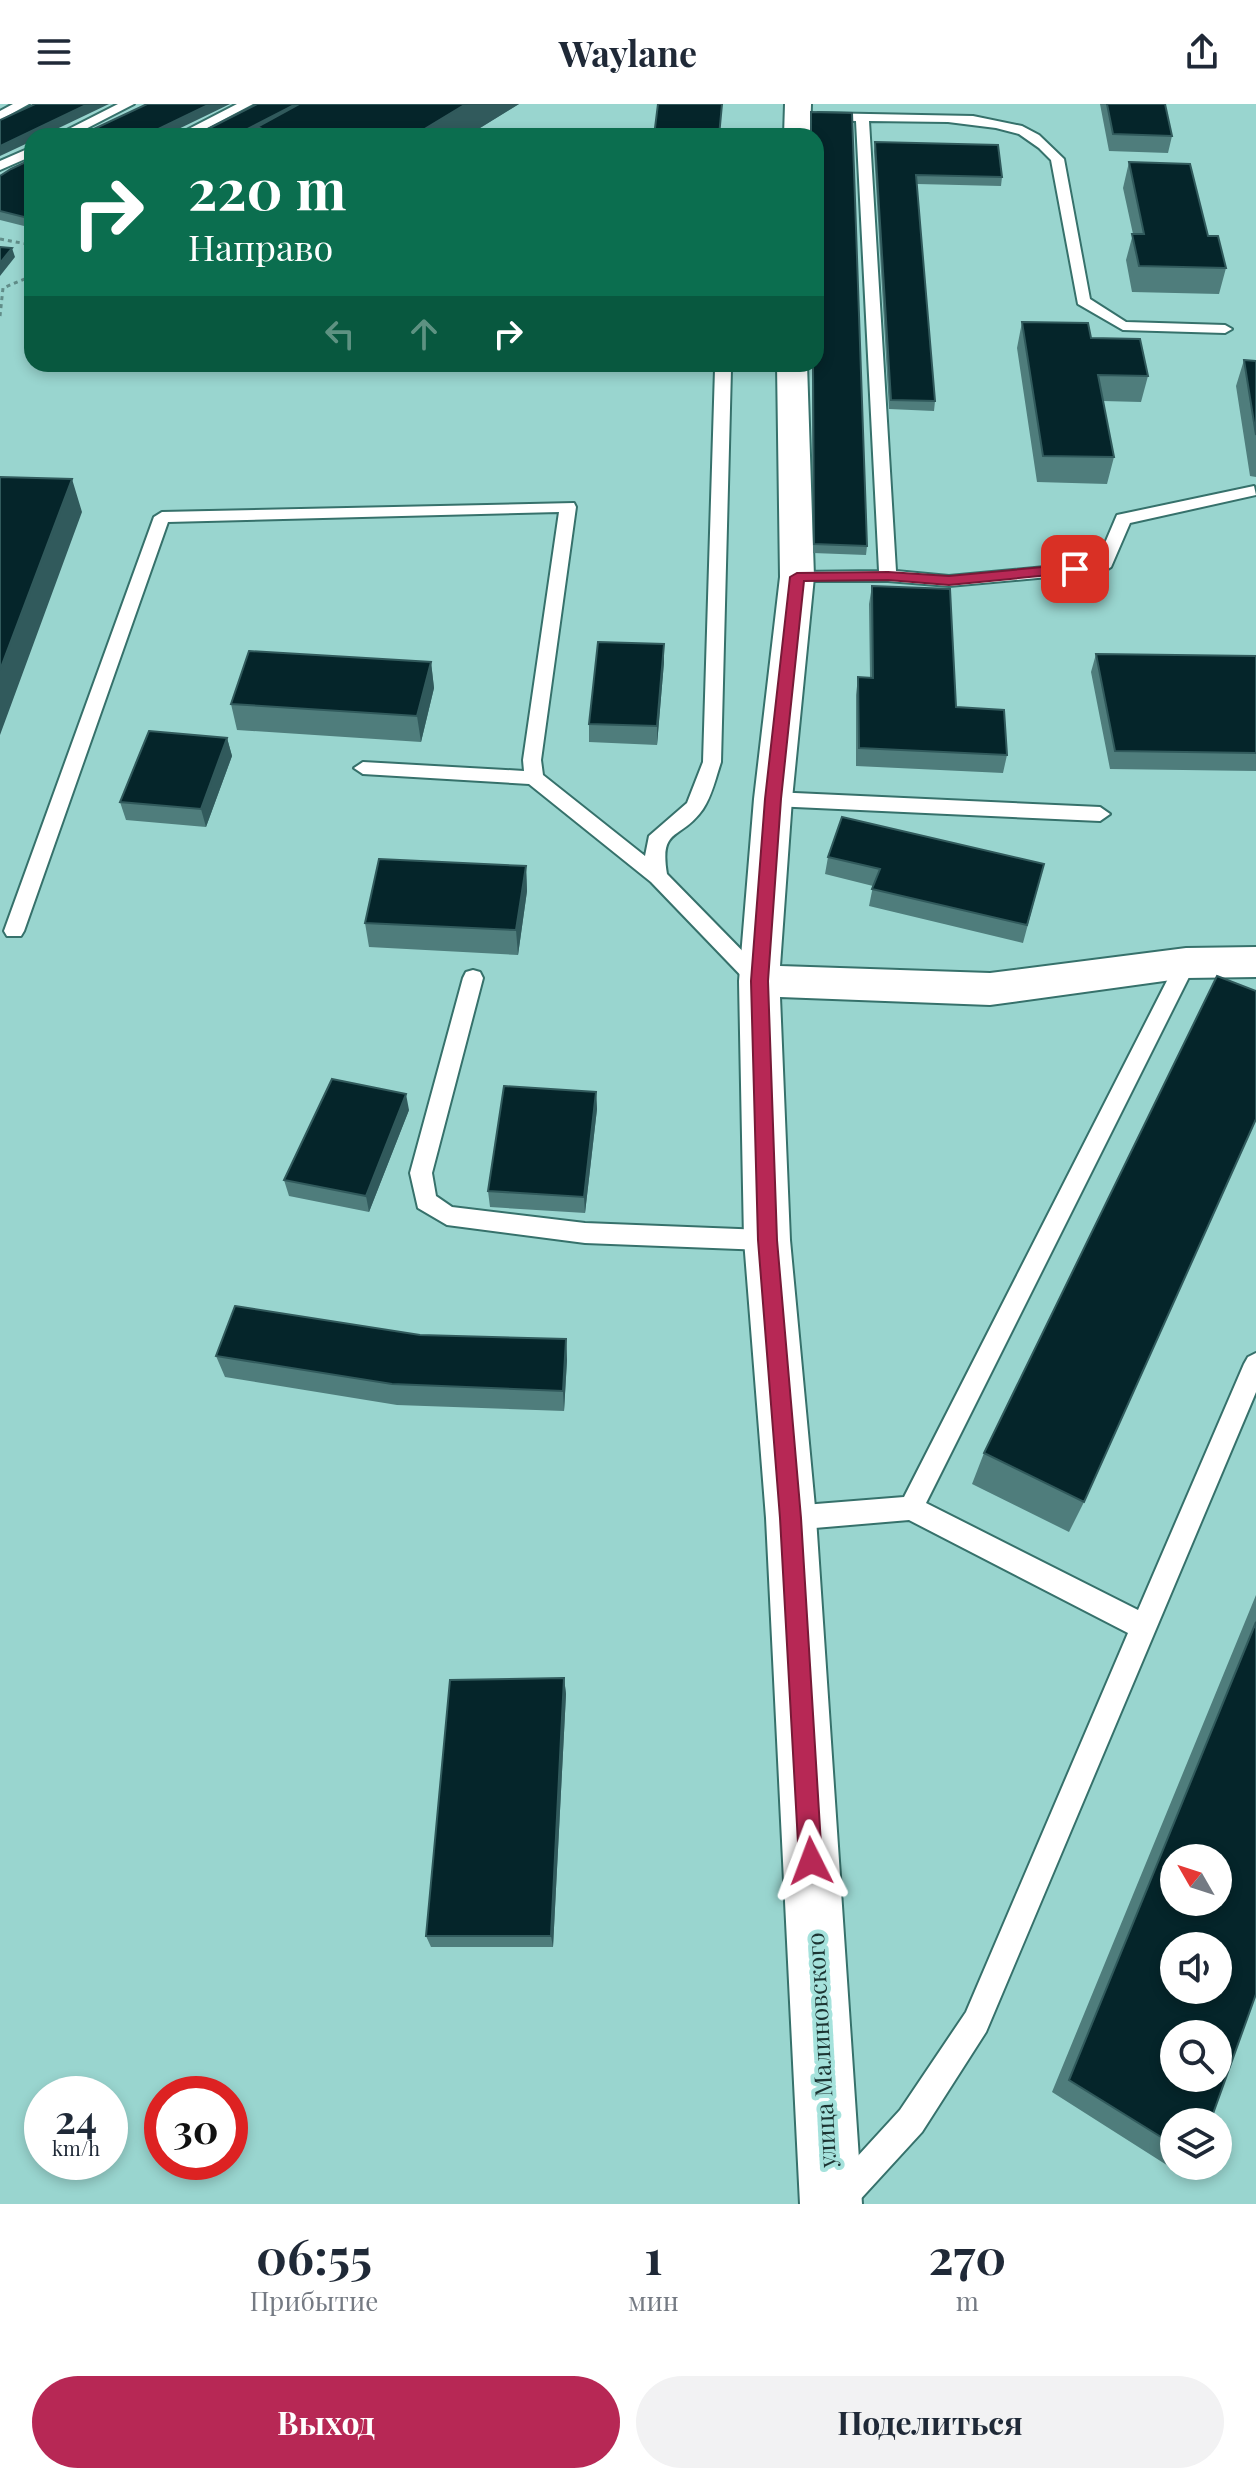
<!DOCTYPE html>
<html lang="ru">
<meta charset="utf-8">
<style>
body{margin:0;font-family:"Playfair Display",serif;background:#f2f2f3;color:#1f2937;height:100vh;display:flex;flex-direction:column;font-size:30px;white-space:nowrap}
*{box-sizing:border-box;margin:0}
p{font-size:26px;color:#747a83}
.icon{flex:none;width:44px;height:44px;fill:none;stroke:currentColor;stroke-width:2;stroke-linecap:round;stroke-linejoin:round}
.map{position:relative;height:2100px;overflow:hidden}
.drawer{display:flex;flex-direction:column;background:#fff;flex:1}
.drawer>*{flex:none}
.hud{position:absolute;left:24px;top:24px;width:800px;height:244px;border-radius:24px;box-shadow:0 4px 12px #0003;background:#0b6e4f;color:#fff;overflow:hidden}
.needle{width:52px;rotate:309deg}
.controls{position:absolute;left:1160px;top:1740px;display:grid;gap:16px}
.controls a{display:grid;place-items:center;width:72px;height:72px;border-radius:50%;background:#fff;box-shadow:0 4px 12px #0003;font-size:40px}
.speed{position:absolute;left:24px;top:1972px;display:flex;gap:16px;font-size:40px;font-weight:700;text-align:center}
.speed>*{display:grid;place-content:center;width:104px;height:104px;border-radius:50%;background:#fff;box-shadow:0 4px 12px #0003;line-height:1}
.speed small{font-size:20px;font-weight:400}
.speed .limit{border:12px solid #d22;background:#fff;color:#111}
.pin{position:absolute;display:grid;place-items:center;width:68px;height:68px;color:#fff;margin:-34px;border-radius:16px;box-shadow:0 4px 12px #0006}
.me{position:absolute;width:88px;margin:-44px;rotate:357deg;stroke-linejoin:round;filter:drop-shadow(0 0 6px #0008)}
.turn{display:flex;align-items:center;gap:28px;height:168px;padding:0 32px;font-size:36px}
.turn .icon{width:104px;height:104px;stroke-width:2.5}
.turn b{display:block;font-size:56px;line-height:68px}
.lanes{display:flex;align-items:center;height:76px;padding:0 32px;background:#0003;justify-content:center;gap:40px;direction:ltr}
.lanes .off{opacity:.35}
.eta{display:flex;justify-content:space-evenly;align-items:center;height:136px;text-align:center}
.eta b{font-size:48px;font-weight:700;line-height:56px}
.button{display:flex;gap:16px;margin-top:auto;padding:16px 32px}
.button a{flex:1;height:92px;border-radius:48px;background:#b72855;color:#fff;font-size:32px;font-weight:700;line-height:92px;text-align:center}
.button a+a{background:#f2f2f3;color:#1f2937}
header{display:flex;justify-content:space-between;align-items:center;height:104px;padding:0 32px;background:#fff;font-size:36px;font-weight:700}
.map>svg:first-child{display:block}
</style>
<header><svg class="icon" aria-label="menu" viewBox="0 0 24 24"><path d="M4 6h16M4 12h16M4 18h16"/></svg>Waylane<svg class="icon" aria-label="share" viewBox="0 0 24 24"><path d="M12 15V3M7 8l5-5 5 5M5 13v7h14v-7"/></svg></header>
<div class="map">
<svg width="1256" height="2100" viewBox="0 0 1256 2100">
<rect width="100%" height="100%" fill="#99d5cf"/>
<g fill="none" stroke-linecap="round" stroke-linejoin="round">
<defs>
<path id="service" d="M13,0h16l-29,16v-9z
M118,0h16l-62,32h-17z
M237,0h16l-61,32h-17z
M818,9l155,3 49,10 17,9 25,24 26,140 36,23 99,3 7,4 -7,4 -102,-3 -45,-26 -27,-144 -12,-12 -20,-14 -23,-6 -48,-6 -79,-1 27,450 53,5 148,-14 20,-47 137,-29 2,9 -126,28 -19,44 -8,5 -154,14 -61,-5h-97l-2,-4 2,-4 6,-1 82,-1 -23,-450 -33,-1 -6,-4z
M32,43v9l-32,14v-9z
M723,260l8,5 -10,393c-5,15 -9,34 -18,47 -22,32 -44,17 -36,65l99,101 3,6 -3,6h-14l-101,-105 -122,-98 -166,-10 -9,-6 9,-6 161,9 -1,-11 36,-248 -391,10 -144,409 -3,5h-14l-3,-5 150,-414 8,-5 412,-9 2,4 -35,253 2,15 102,81 4,-20 38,-33 16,-41 12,-393z
M773,688l327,15 10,7 -10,7 -327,-15 -9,-7z
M1186,851l7,3 3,5 -270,540 212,107 106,-246 4,-7 8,-4v39l-270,640 -64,100 -66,72h-37l5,-11 76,-83 66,-98 162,-379 -219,-113 -118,10 -9,-4 -4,-8 4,-8 9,-4 113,-9 272,-534 3,-5z
M473,866l7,2 3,6 -51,195 4,23 16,11 133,16 182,7 8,3 3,7 -3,7 -8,3 -182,-7 -138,-18 -29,-17 -8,-35 53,-195 3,-6z"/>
<path id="minor" d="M785,0h26l-1,32h-26z
M777,260h30l7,213 -22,222 -12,167 210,7 196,-25 70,-1v30l-70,1 -196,27 -210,-8 10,243 26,278 46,686h-62l-34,-686 -22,-278 -5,-259 15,-182 26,-222z"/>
</defs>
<use href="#service" stroke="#36716b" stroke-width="4"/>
<use href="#minor" stroke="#36716b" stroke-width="4"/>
<path stroke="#618d89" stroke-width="3" stroke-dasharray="4 4" stroke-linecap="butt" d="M0,135l27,5 5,4
M0,212l3,-28 24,-10v-10l5,-3"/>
<use href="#service" fill="#fff" fill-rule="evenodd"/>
<use href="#minor" fill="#fff" fill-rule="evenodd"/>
</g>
<path fill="#4f7d7c" d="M257,0h262l-52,32h-208l-1,-3 -5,3h-59z
M1100,0h65l7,32 -4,17 -59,-2z
M811,8l41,1 15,433 -1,9 -53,-2 -1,-189h4v-228h-5z
M875,38l127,35 -1,9 -84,-2 18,217 -1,10 -45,-2 -15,-258z
M32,55v69l-32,-8v-44z
M1129,58l79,74 18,32 -7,26 -87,-2 -6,-32 7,-26 -10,-46z
M1022,218l69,16 57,38 -7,26 -38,-1 11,56 -7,27 -70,-2 -20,-134z
M1244,256l12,1v116l-6,-1 -14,-90z
M872,482l84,121 51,48 -4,18 -147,-7v-71l2,-18h12l-1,-73z
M664,540v18l-7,83 -68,-3v-18z
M1096,550l160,2v115l-146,-2 -19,-97z
M431,558l3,26 -13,54 -184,-12 -6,-26z
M227,634l5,18 -26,71 -80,-7 -6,-18z
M828,753l216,7 -21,79 -154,-37 4,-20 -48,-12z
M526,762l1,25 -9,64 -149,-8 -4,-24z
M596,988l1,17 -12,104 -95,-6 -2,-16z
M409,1006l-40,102 -80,-16 -5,-16z
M566,1235l1,21 -3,51 -167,-6 -172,-28 -9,-21z
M984,1349l100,49 -15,30 -97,-48z
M1256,1491v399l-82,128v44h5l-6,3 -121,-77z
M564,1574l2,16 -13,253h-122l-5,-11z"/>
<path fill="#315a5c" d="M88,0h21l-67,32h-10v5l-32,15v-10z
M210,0h20l-66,32h-20z
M296,0h19l-58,23 1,6 -5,3h-19z
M466,0h53l-52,32h-54z
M12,144l3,9 -15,19v-13z
M72,375l10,33 -82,223v-65z
M664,540v18l-7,83v-19z
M431,558l3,26 -13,54 -4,-26z
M227,634l5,18 -26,71 -5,-18z
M526,762l1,25 -9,64 -2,-25z
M596,988l1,17 -12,104 -1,-16z
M406,990l3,16 -40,102 -3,-16z
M566,1235l1,21 -3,51 -1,-20z
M564,1574l2,16 -13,253 -2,-11z"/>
<path fill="#05252a" stroke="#315a5c" stroke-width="2" fill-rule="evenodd" d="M35,0h53l-88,42v-26z
M147,0h63l-66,32h-65z
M257,0h39l-62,32h-40z
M299,0h167l-53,32h-133l-23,-9z
M658,0h64l-3,32h-65z
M1107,0h58l7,32 -59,-2z
M811,8l41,1 15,433 -53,-2 -1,-180h3v-228h-5z
M875,38l123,3 4,32 -86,-2 19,226 -44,-1z
M32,55v60l-32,-8v-35l11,-7z
M1129,58l61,2 18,72h10l8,32 -87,-2 -7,-32h12z
M0,143l12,1 -12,15z
M1022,218l66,1 3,15 49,1 8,37 -50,-1 16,82 -71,-1z
M1244,256l12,1v74z
M0,373l72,2 -72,191z
M872,482l78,3 6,118 48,3 3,45 -148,-7 -1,-71 15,1z
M598,538l66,2 -7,82 -68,-2z
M249,547l182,11 -14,54 -186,-12z
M1096,550l160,2v97l-141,-2z
M149,627l78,7 -26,71 -81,-7z
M842,713l202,47 -17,61 -155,-36 8,-20 -52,-12z
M379,755l147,7 -10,64 -151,-7z
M1217,872l39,15v128l-172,383 -100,-49z
M332,975l74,15 -40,102 -82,-16z
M504,982l92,6 -12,105 -96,-6z
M235,1202l185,29 146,4 -3,52 -171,-7 -176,-28z
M1256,1518v372l-46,128h-36v23l-105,-65zM1174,1754h44v44h-44zM1174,1842h44v44h-44zM1174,1930h44v44h-44z
M564,1574l-13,258h-125l24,-256z"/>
<path fill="#b72855" stroke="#771a37" stroke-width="2" d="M1075,460l5,2v6l-131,13 -61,-5 -84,1 -23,218 -13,182 9,259 24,278 21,343 -3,8 -8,4 -8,-4 -4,-8 -19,-343 -22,-278 -7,-259 14,-182 25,-222 7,-4 91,-1 61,4z"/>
<g text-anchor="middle" stroke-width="8" stroke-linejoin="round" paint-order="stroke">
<g font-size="24" fill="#1c3432" stroke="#a5e2dc">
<text transform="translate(822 1946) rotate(-93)" y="8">улица Малиновского</text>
</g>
</g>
</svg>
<div class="controls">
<a><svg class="needle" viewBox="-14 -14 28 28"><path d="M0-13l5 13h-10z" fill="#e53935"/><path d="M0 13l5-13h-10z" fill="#747a83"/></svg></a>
<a><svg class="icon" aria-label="sound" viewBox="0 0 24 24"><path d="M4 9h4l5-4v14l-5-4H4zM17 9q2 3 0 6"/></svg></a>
<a><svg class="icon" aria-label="search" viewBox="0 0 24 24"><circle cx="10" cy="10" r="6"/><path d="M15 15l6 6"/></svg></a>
<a><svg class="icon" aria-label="layers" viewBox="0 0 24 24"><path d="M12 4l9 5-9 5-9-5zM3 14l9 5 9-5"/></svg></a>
</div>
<div class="speed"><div>24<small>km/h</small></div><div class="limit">30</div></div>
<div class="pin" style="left:1075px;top:465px;background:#d93025"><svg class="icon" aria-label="arrive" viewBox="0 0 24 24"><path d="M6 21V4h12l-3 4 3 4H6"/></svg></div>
<svg class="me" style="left:811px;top:1757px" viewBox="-20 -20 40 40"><path d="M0-17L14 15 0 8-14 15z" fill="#b72855" stroke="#fff" stroke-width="4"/></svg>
<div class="hud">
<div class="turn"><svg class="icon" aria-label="right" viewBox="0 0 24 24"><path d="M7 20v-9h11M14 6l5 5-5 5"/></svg><div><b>220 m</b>Направо</div></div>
<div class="lanes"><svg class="icon off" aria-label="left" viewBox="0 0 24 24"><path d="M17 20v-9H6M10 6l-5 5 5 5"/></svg><svg class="icon off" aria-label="ahead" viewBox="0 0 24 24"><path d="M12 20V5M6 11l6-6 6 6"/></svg><svg class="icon" aria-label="right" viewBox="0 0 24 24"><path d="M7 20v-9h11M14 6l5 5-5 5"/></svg></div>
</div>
</div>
<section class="drawer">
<div class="eta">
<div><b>06:55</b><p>Прибытие</p></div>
<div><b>1</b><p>мин</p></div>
<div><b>270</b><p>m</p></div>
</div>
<div class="button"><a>Выход</a><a>Поделиться</a></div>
</section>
